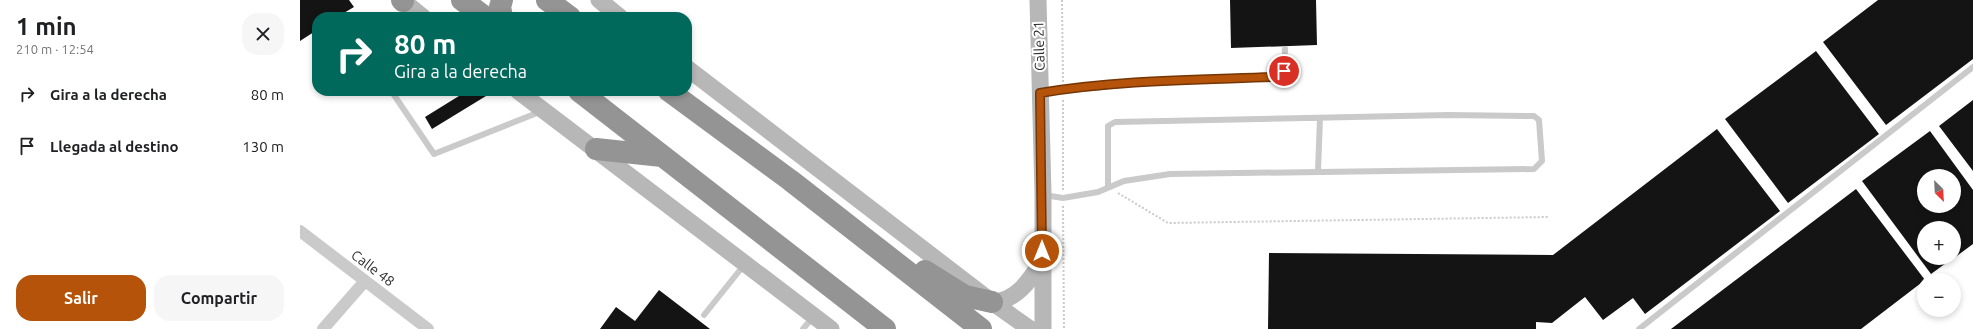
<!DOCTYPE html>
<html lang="es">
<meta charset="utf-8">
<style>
body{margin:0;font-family:Ubuntu,sans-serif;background:#f6f6f6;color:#202124;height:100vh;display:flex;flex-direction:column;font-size:15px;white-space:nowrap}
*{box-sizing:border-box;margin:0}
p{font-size:13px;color:#757577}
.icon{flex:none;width:22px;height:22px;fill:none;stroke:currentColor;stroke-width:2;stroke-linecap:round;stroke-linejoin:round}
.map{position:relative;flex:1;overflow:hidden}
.details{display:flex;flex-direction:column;background:#fff;width:300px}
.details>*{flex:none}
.guide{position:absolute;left:12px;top:12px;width:380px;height:84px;border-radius:16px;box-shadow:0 2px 6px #0003;background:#00695c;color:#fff;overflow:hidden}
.needle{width:26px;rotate:156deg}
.buttons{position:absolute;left:1617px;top:169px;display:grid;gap:8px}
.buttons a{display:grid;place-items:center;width:44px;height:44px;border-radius:50%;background:#fff;box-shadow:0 2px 6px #0003;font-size:20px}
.pin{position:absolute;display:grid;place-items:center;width:34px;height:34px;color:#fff;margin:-17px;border:2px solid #fff;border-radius:50%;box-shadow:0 1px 4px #0007}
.me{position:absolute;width:44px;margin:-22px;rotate:0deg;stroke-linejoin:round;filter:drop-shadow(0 0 3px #0008)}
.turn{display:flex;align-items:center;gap:14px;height:84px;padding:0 16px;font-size:18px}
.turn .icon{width:52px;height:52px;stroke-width:2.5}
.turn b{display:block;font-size:28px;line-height:34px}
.round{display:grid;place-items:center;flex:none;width:42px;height:42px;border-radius:16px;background:#f6f6f6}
.summary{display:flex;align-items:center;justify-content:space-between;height:68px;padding:0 16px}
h1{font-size:24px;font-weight:700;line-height:30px}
.cta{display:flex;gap:8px;margin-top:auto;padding:8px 16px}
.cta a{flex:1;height:46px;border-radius:16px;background:#b45309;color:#fff;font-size:16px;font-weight:700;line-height:46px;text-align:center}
.cta a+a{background:#f6f6f6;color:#202124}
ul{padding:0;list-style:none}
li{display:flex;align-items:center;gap:12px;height:52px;padding:0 16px}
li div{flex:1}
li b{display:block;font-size:15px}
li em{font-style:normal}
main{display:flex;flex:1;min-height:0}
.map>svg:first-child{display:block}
</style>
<main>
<section class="details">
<div class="summary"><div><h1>1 min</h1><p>210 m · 12:54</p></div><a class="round"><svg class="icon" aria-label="close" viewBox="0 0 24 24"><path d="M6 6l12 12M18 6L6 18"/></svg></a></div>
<ul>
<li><svg class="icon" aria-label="right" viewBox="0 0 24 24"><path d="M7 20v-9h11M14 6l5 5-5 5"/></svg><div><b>Gira a la derecha</b></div><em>80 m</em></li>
<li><svg class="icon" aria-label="arrive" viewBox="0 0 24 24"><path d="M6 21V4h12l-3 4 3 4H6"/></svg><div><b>Llegada al destino</b></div><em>130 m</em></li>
</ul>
<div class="cta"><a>Salir</a><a>Compartir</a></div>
</section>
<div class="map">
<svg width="1673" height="329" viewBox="0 0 1673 329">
<rect width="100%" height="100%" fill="#fff"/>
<path fill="#141414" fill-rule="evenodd" d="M0,0h49l5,7 -17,10h-20v13l-17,11z
M930,0h86l1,45 -86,3z
M1578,0h95v59l-87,66 -63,-83z
M1516,51l63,83 -91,69 -63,-84z
M167,91h16l3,5 -54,33 -7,-12z
M1673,100v71l-34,-45z
M1417,129l63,82 -135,103 -12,-16 -30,22 -18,-23 -33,26 -16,-1v7h-268l1,-76 284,2z
M1630,131l43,59v54l-19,14v-30h-30v30h29l-22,16 -69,-93zM1624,176h30v30h-30z
M1556,189l69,91 -64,49h-190z
M359,290l51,39h-110l16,-22 19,14z"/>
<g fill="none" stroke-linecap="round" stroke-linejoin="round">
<path stroke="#cacaca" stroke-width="2" stroke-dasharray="2 2" stroke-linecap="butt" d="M762,0l1,82
M763,100v90
M818,193l50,30 381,-6
M763,206l1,123"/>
<path stroke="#cacaca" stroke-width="6" d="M97,91l-3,4 40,59 108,-43
M742,93l110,-11 122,-5 10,-6 1,-22
M1018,171l2,-53
M744,195l19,3 35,-6 26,-11 46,-7 364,-5 8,-8 -3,-41 -5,-4 -86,-1 -333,7 -7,4v61
M404,315l40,-50
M503,329l10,-12
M1339,329l334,-262"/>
<path stroke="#cacaca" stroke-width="12" d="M0,231l128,98
M23,329l42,-48"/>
<path stroke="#b7b7b7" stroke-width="17" d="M102,0l21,17
M299,0l21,17
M738,0l5,194v135
M387,68l305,234 38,27
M218,91l313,238
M692,302c25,-1 38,-22 50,-41"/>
<path stroke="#949494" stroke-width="22" d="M102,0l1,1
M162,0l23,17
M202,0l-2,7 2,10
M247,0l23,17
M279,91l306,238
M369,91l121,89 191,149
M296,149l66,7
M625,271l40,25 27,6"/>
</g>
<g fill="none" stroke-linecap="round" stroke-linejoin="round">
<defs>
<path id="route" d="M742,251l-2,-158c77,-13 156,-13 234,-16l10,-6"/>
</defs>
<use href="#route" stroke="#753606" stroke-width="10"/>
<use href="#route" stroke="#b45309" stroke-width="7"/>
</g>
<g text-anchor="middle" stroke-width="4" stroke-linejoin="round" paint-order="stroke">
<g font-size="14" fill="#2d2d2d" stroke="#fff">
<text transform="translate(739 46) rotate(-92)" y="5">Calle 21</text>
<text transform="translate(73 268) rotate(37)" y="5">Calle 48</text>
</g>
</g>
</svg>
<div class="buttons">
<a><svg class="needle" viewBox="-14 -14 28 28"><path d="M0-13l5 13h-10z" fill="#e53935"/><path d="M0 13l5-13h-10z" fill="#757577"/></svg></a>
<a>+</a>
<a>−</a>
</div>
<div class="pin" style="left:984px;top:71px;background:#d93025"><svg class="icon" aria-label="arrive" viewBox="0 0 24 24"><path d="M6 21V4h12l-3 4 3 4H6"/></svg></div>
<svg class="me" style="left:742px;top:251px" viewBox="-20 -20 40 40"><circle r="17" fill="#b45309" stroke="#fff" stroke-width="3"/><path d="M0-11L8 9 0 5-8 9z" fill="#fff"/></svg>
<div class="guide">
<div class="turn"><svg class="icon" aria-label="right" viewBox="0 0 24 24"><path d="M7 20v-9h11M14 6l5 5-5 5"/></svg><div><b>80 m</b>Gira a la derecha</div></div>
</div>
</div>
</main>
